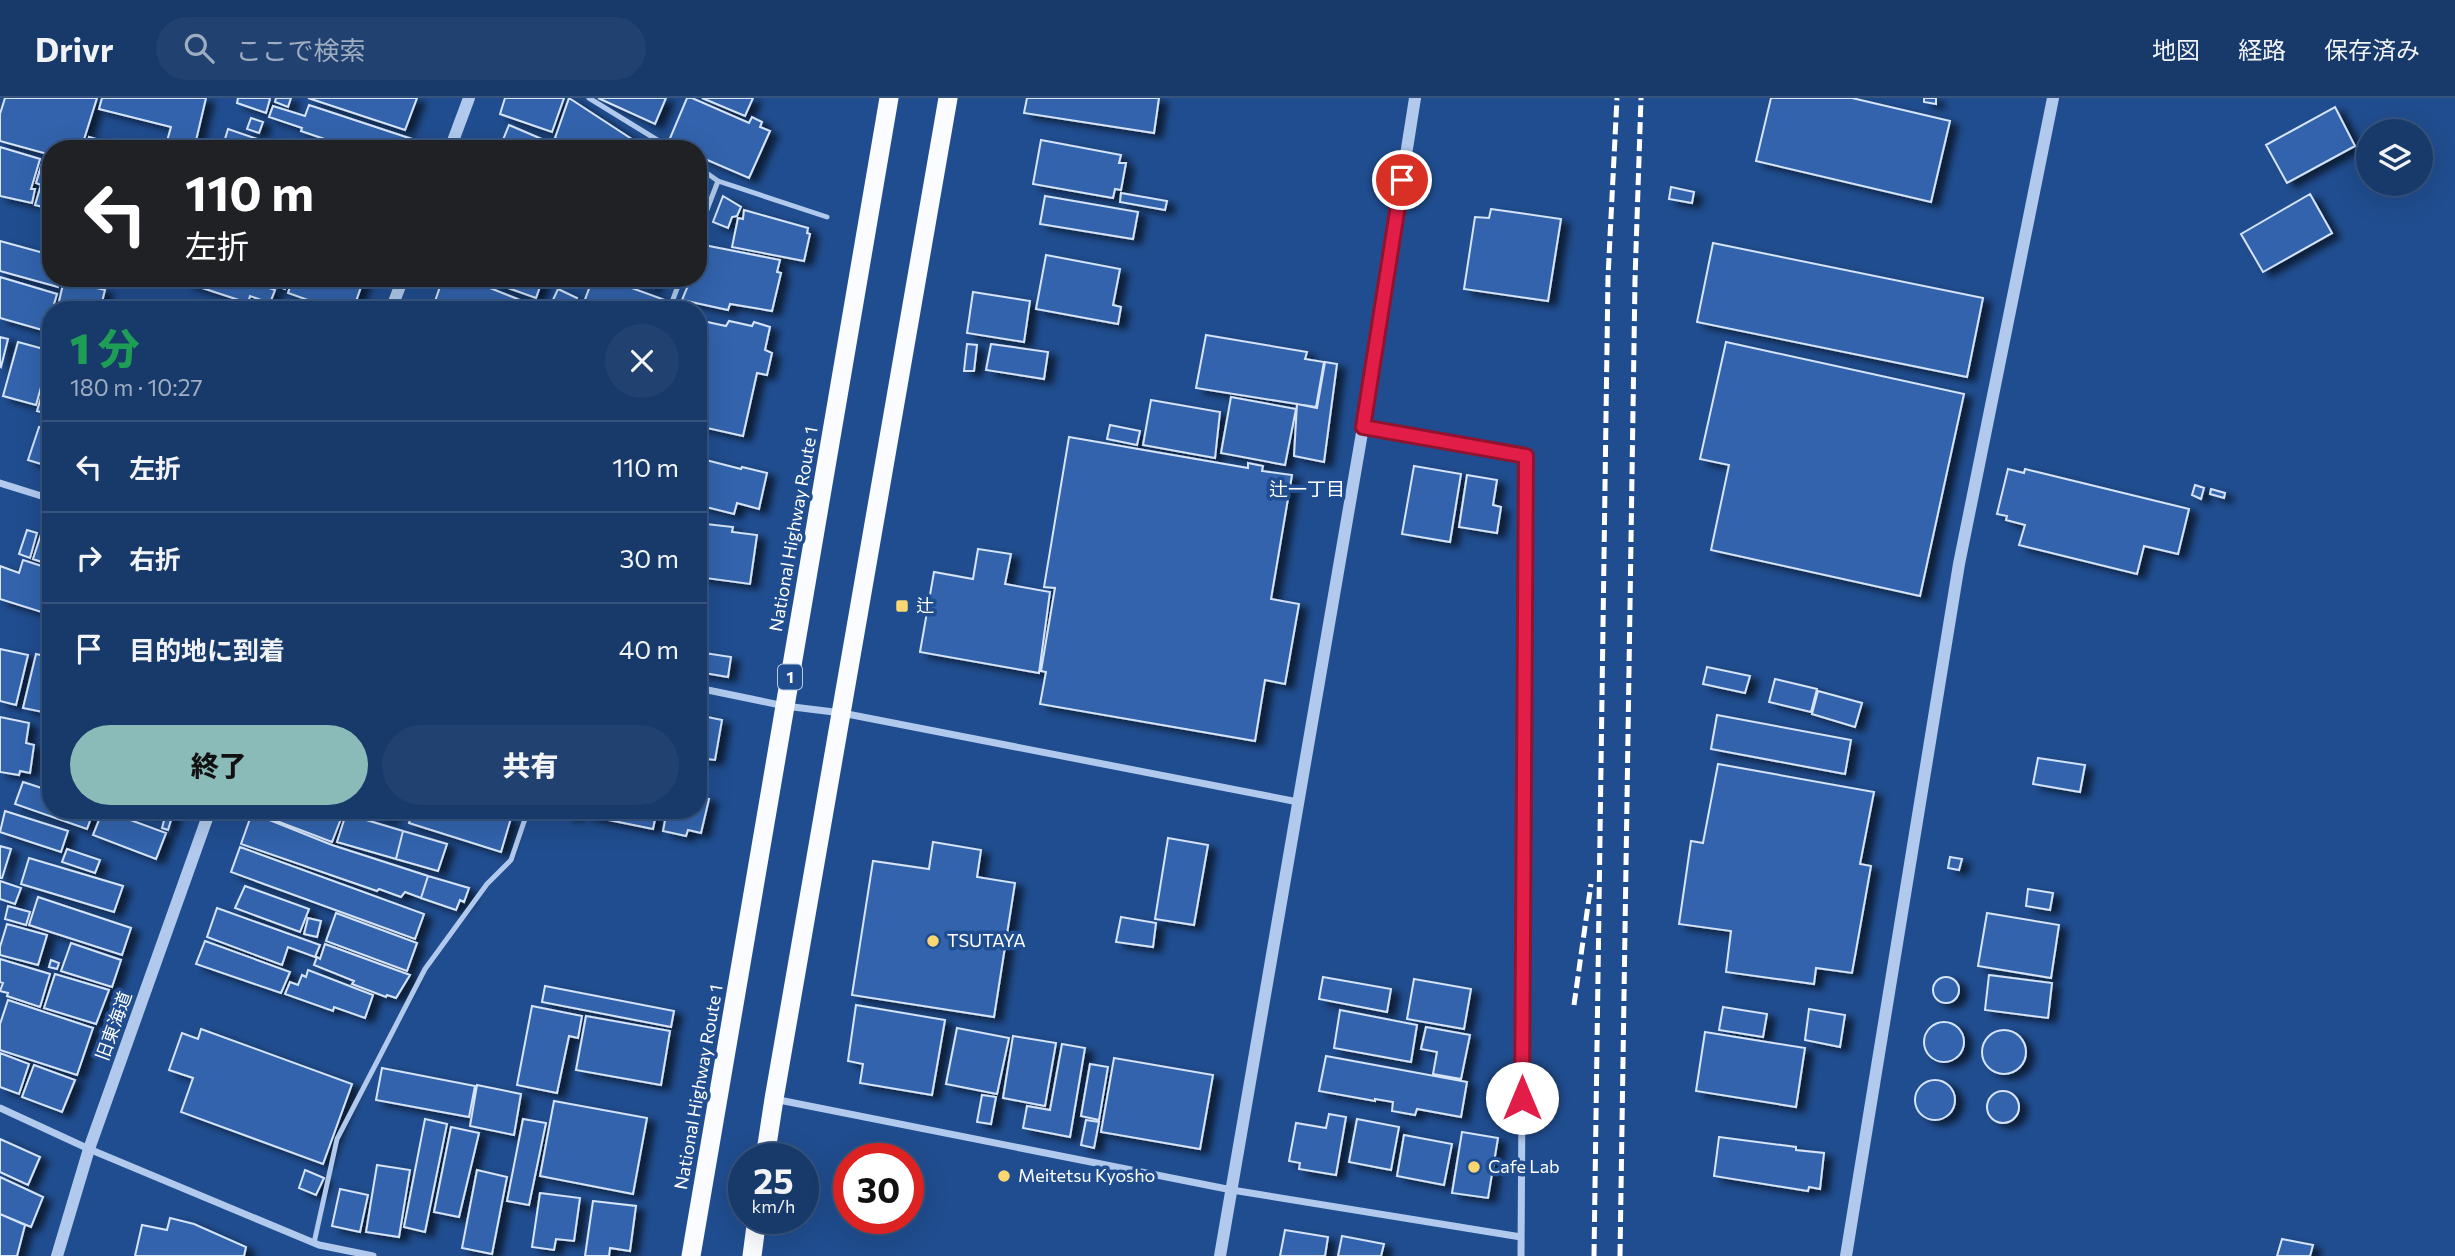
<!DOCTYPE html>
<html lang="ja">
<meta charset="utf-8">
<style>
body{margin:0;font-family:Commissioner,"Noto Sans JP",sans-serif;background:#214171;color:#f1f3f6;height:100vh;display:flex;flex-direction:column;font-size:26px;white-space:nowrap}
*{box-sizing:border-box;margin:0}
p{font-size:23px;color:#9fadc1}
.icon{flex:none;width:38px;height:38px;fill:none;stroke:currentColor;stroke-width:2;stroke-linecap:round;stroke-linejoin:round}
.map{position:relative;flex:1;overflow:hidden}
.side{position:absolute;left:42px;top:203px;width:665px;height:518px;display:flex;flex-direction:column;background:#183a6b;border-radius:28px;box-shadow:0 7px 28px #0002,0 0 0 2px #36547e}
.side>*{flex:none}
.top-card{position:absolute;left:42px;top:42px;width:665px;height:147px;border-radius:28px;box-shadow:0 7px 28px #0002,0 0 0 2px #36547e;background:#202124;color:#fff;overflow:hidden}
.controls{position:absolute;left:2356px;top:21px;display:grid;gap:14px}
.controls a{display:grid;place-items:center;width:77px;height:77px;border-radius:50%;background:#183a6b;box-shadow:0 7px 28px #0002,0 0 0 2px #36547e;font-size:35px}
.speed{position:absolute;left:728px;top:1045px;display:flex;gap:14px;font-size:35px;font-weight:700;text-align:center}
.speed>*{display:grid;place-content:center;width:91px;height:91px;border-radius:50%;background:#183a6b;box-shadow:0 7px 28px #0002,0 0 0 2px #36547e;line-height:1}
.speed small{font-size:18px;font-weight:400}
.speed .limit{border:10px solid #d22;background:#fff;color:#111}
.pin{position:absolute;display:grid;place-items:center;width:60px;height:60px;color:#fff;margin:-30px;border:4px solid #fff;border-radius:50%;box-shadow:0 2px 7px #0007}
.me{position:absolute;width:77px;margin:-38px;rotate:0deg;stroke-linejoin:round;filter:drop-shadow(0 0 5px #0008)}
.turn{display:flex;align-items:center;gap:24px;height:147px;padding:0 28px;font-size:32px}
.turn .icon{width:91px;height:91px;stroke-width:2.5}
.turn b{display:block;font-size:49px;line-height:60px}
.round{display:grid;place-items:center;flex:none;width:74px;height:74px;border-radius:37px;background:#214171}
.overview{display:flex;align-items:center;justify-content:space-between;height:119px;padding:0 28px}
h1{font-size:42px;font-weight:800;line-height:52px;color:#1e9e55}
.cta{display:flex;gap:14px;margin-top:auto;padding:14px 28px}
.cta a{flex:1;height:80px;border-radius:42px;background:#8bbbb9;color:#111;font-size:28px;font-weight:800;line-height:80px;text-align:center}
.cta a+a{background:#214171;color:#f1f3f6}
ul{padding:0;list-style:none}
li{display:flex;align-items:center;gap:21px;height:91px;padding:0 28px;border-top:2px solid #36547e}
li div{flex:1}
li b{display:block;font-size:26px}
li em{font-style:normal}
header{display:flex;align-items:center;gap:42px;box-sizing:border-box;height:98px;padding:0 35px;background:#183a6b;border-bottom:2px solid #36547e}
header strong{font-size:33px}
nav{display:flex;gap:38px;margin-inline-start:auto;font-size:24px}
.search{width:490px;height:63px;background:#214171;display:flex;align-items:center;gap:18px;box-sizing:border-box;padding:0 24px;border-radius:38px;color:#9fadc1;font-size:26px}
.map>svg:first-child{display:block}
</style>
<header>
<strong>Drivr</strong>
<div class="search"><svg class="icon" aria-label="search" viewBox="0 0 24 24"><circle cx="10" cy="10" r="6"/><path d="M15 15l6 6"/></svg>ここで検索</div>
<nav><a>地図</a><a>経路</a><a>保存済み</a></nav>
</header>
<div class="map">
<svg width="2455" height="1158" viewBox="0 0 2455 1158">
<defs>
<filter id="shadow"><feDropShadow dx="8" dy="4.5" stdDeviation="3.5" flood-color="#0009"/></filter>
</defs>
<rect width="100%" height="100%" fill="#204d8f"/>
<path fill="#3063ac" stroke="#d5e4f9" stroke-width="2" filter="url(#shadow)" d="M5,0h92l-16,51h-30v6l-51,-14v-27z
M102,0h104l-12,51 -29,-1 6,-21 -72,-18z
M238,0h30l2,1 -4,14 -29,-10z
M276,0h15l-3,9 -13,-5z
M308,0h109l-12,32z
M505,0h59l-12,34 -52,-18z
M569,0l78,51h-69l-23,-11z
M598,0h68l-11,26z
M687,0h5l57,25 3,-6 10,5 -2,5 10,4 -21,47 -51,-22v-7h-17l-13,-6z
M702,0h51l-8,18z
M1027,0h132l-5,35 -130,-20z
M1771,0h81l98,23 -19,81 -175,-41z
M1924,0h12v6l-12,-2z
M309,7l106,35 -3,9h-58l-53,-18 1,-3 -33,-11 4,-11 32,10z
M2335,9l20,39 -68,37 -21,-38z
M251,20l12,4 -4,11 -12,-4z
M509,27l56,24 -65,-2z
M228,31l58,20h-64z
M89,39l41,12h-44z
M1041,42l80,15 -2,8h7l-5,27 -6,-1 -2,9 -80,-14z
M314,43l24,8h-27z
M0,49l40,12 -9,30h4l-3,14 -32,-7z
M43,62l8,2v47l-16,-4 6,-20 -5,-2z
M1671,89l23,5 -2,11 -23,-4z
M1121,95l46,8 -2,9 -45,-8z
M2310,96l22,39 -69,39 -22,-38z
M723,98l18,11 -4,9 -5,1 -4,11 -15,-6z
M1045,98l93,16 -5,27 -93,-15z
M1491,111l70,10 -13,82 -84,-12 11,-72 14,1z
M744,112l64,18 -1,5 3,1 -6,27 -72,-14 6,-29 5,1z
M0,143l51,14v23h9l-2,9 -58,-16z
M1713,145l270,55 -16,79 -270,-55z
M704,147l76,15 -3,12 4,1 -9,38 -42,-7 -2,6 -46,-10 9,-22h7v-18z
M1046,157l74,14 -7,36 8,2 -3,17 -82,-15z
M0,179l57,17 -11,37 -46,-13z
M185,180h56l34,12 -5,13 -20,-7 -2,7 -64,-21z
M253,180h35l-3,11z
M293,180h63l7,3 -10,29h-17l-48,-17z
M443,180h22l65,26 -3,6h-95z
M480,180h63l-7,20z
M593,180h11l61,22 -3,10h-72l1,-2 -8,-3z
M628,180h28l-3,10z
M64,182l41,10 -5,20h-43z
M558,191l19,9 -5,12 -20,-8z
M973,194l57,9 -6,41 -57,-9z
M532,203l26,9h-29z
M235,204l21,8h-23z
M698,222l28,6 3,-5 23,5 2,-4 16,5 -5,23 7,3 -5,22 -10,-2 -14,63 -45,-10z
M1206,237l101,17 -2,7 19,3 -8,45 -120,-19z
M0,239l8,2 -7,28 -1,-1z
M18,244l33,9 -15,54 -33,-9z
M1726,244l238,52 -44,202 -209,-46 18,-85 -29,-6z
M967,246l10,1 -3,26h-10z
M991,246l57,8 -4,27 -58,-9z
M1325,264l12,2 -13,98 -30,-6 3,-52 20,4z
M51,291v26l-14,-4 6,-20 6,2z
M1231,299l65,12 -11,56 -64,-12z
M1151,302l69,12 -5,46 -72,-13z
M1110,327l30,6 -3,14 -30,-6z
M39,329l12,4v36l-23,-7z
M1069,339l179,31v-5l15,3 -1,5 30,4 -21,124 28,5 -14,80 -20,-4 -10,61 -215,-37 6,-32 -5,-1 14,-83 -11,-1z
M698,360l43,11 1,-2 25,6 -8,36 -22,-6 -3,11 -36,-9z
M1414,368l47,8 -11,68 -48,-8z
M2008,371l16,4 1,-4 164,40 -11,45 -34,-8 -7,28 -118,-29 6,-20 -19,-5 1,-4 -10,-2z
M1467,377l30,5 -4,25 8,2 -4,26 -38,-6z
M2195,387l9,3 -3,11 -9,-4z
M2211,391l14,4 -1,5 -14,-4z
M698,422l6,2 -6,20z
M45,424l6,2v41l-18,-6z
M706,426l27,3 -1,5 25,3 -7,49 -52,-7z
M27,432l10,3 -7,25 -11,-4z
M978,451l33,5 -6,30 45,8 -11,81 -119,-21 14,-80 39,7z
M23,462l28,9v46l-51,-16v-33l19,7z
M47,549l4,1v55l-3,10 -25,-5 13,-54 9,2z
M0,551l28,6 -12,50 -16,-4z
M698,554l33,5 -3,20 -30,-5z
M1707,569l43,9 -5,17 -42,-9z
M1775,581l42,10 -6,23 -42,-10z
M1818,593l44,12 -7,24 -43,-13z
M698,617l24,5 -7,40 -17,-2z
M1717,617l134,25 -6,34 -134,-25z
M0,619l29,6 -3,20 8,2 -4,28 -10,-2 -1,4 -19,-3z
M2038,660l47,7 -5,27 -47,-8z
M1718,666l156,28 -14,72 11,2 -19,107 -36,-5 -2,16 -88,-12 5,-41 -52,-7 12,-83 12,2z
M23,684l28,9v19h43l-7,19 -72,-25z
M698,698l11,3 -8,34 -13,-3 -2,6 -23,-5 4,-21h31z
M103,712l63,23 -10,26 -63,-24z
M141,712h33l-6,20 -6,-2 3,-11z
M254,712h73l15,6 -10,26 -79,-30z
M357,712h35l-2,9z
M413,712h77l21,8 -10,34 -92,-29z
M565,712l11,2 -1,5 -11,-3z
M585,712h72l-4,19 -69,-14z
M5,713l63,20 -7,21 -61,-20z
M252,715l80,32 96,31 -7,22 -16,-6 -4,5 -22,-8 -2,2 -136,-47z
M346,716l57,17 -7,28 -59,-17z
M403,733l44,13 -9,27 -42,-12z
M1168,740l40,7 -14,80 -39,-6z
M933,744l48,8 -4,27 38,6 -21,134 -142,-22 21,-134 56,8z
M0,748l11,3 -9,29h-2z
M240,749l184,67 -9,25 -184,-67z
M67,751l33,11 -5,13 -33,-11z
M1950,759l12,2 -3,11 -11,-2z
M29,760l94,28 -9,26 -93,-28z
M428,778l41,12 -5,14 -4,-2 -4,10 -35,-12z
M0,783l21,7 -6,16 -15,-5z
M245,788l64,23 -9,23 -65,-24z
M2028,791l25,4 -3,17 -24,-4z
M38,799l93,31 -9,27 -93,-30z
M8,808l22,6 -4,13 -21,-6z
M217,810l103,37 -5,12 -27,-10 -6,18 -75,-28z
M336,815l81,30 -10,28 -81,-30z
M1987,815l72,12 -8,53 -73,-12z
M1121,819l35,6 -3,24 -37,-5z
M308,820l13,3 -4,16 -13,-3z
M7,826l40,11 -9,30 -38,-10v-8z
M205,843l85,31 -9,21 -85,-29z
M71,845l50,17 -9,27 -51,-16z
M325,846l85,31 -14,23 -9,-3 -1,2 -34,-13 2,-3 -40,-16 3,-8 3,2z
M0,861l50,15 -10,33 -33,-11 1,-3 -8,-2 3,-8 -3,-1z
M51,862l8,3 -2,6 -8,-2z
M308,872l65,25 -8,23 -31,-11 -1,4 -48,-17 5,-12 8,3 4,-10 4,2z
M55,876l54,16 -13,34 -52,-16z
M1989,877l63,8 -4,35 -63,-8z
M1933 892a13 13 0 1 1 26 0a13 13 0 1 1-26 0Z
M1323,879l68,12 -4,23 -68,-13z
M1414,881l57,10 -7,40 -57,-10z
M545,888l129,25 -3,16 -129,-25z
M8,902l85,28 -16,47 -77,-25v-26z
M856,907l89,15 -13,75 -72,-12 3,-19 -15,-3z
M532,908l50,10 -4,22 -9,-2 -12,57 -40,-8z
M1723,909l44,7 -4,23 -44,-7z
M1809,911l36,6 -5,32 -35,-7z
M1340,912l77,15 -6,37 -77,-14z
M586,918l84,15 -9,54 -85,-15z
M1924 944a20 20 0 1 1 40 0a20 20 0 1 1-40 0Z
M1426,929l44,8 -9,44 -28,-5 4,-22 -16,-3z
M957,930l52,10 -12,56 -51,-10z
M201,931l151,55 -29,80 -142,-52 12,-34 -24,-8 13,-37 16,6z
M1982 954a22 22 0 1 1 44 0a22 22 0 1 1-44 0Z
M1705,934l100,16 -9,59 -100,-16z
M1013,938l43,7 -11,63 -42,-8z
M1062,946l23,4 -15,89 -47,-9 4,-22 23,4z
M0,955l29,11 -10,30 -19,-7z
M1326,958l141,26 -6,35 -44,-8 -2,6 -23,-4 1,-9 -18,-3v2l-56,-10z
M1114,960l99,17 -13,74 -99,-17z
M1090,966l18,3 -9,53 -18,-4z
M34,967l41,15 -13,32 -40,-15z
M382,970l93,18 -6,31 -93,-17z
M1915 1002a20 20 0 1 1 40 0a20 20 0 1 1-40 0Z
M477,987l44,9 -7,41 -44,-9z
M1987 1009a16 16 0 1 1 32 0a16 16 0 1 1-32 0Z
M982,997l14,2 -5,27 -14,-2z
M554,1003l93,17 -14,76 -93,-18z
M1329,1016l17,3 -10,58 -37,-6 1,-6 -11,-2 7,-38 30,5z
M425,1021l22,5 -22,108 -21,-5z
M523,1021l23,4 -17,82 -22,-4z
M1357,1021l42,8 -8,43 -42,-8z
M1086,1022l13,2 -5,26 -13,-3z
M451,1029l28,6 -20,84 -25,-5z
M1462,1034l36,6 -10,60 -36,-5z
M1404,1037l48,9 -8,41 -47,-9z
M1719,1039l77,10v3l28,3 -4,36 -11,-2 -1,4 -94,-15z
M0,1041l40,18 -12,28 -28,-13z
M377,1067l33,5 -11,67 -33,-5z
M305,1072l19,8 -8,17 -17,-7z
M477,1072l30,7 -15,77 -30,-6z
M0,1079l43,20 -12,30 -31,-13z
M340,1091l28,6 -8,37 -28,-6z
M540,1095l40,5 -6,43 -18,-2 -2,11 -22,-3z
M593,1103l43,5 -6,45 -20,-3 -1,8h-24z
M0,1116l25,11 -8,31h-17z
M170,1120l24,6 52,23 -2,9h-109l7,-31 25,5z
M1285,1132l43,7 -3,19h-45z
M1342,1138l42,8 -3,12h-43z
M2282,1141l31,6 -3,11h-33z"/>
<g fill="none" stroke-linecap="round" stroke-linejoin="round">
<path stroke="#b0c9ec" stroke-width="5" d="M589,0l83,51
M698,69l20,14 109,36
M698,135l20,-52
M669,212l12,-32
M314,1145l23,-104 88,-170 62,-85 24,-24 17,-50"/>
<path stroke="#b0c9ec" stroke-width="7" d="M1363,329l163,29 -5,800
M0,385l51,16
M698,590l87,18 57,7 456,89
M774,1001l458,91 289,47
M0,1010l89,41 230,96 54,11"/>
<path stroke="#b0c9ec" stroke-width="12" d="M450,51l19,-51
M391,212l12,-32
M57,1158l32,-107 121,-339
M1220,1158l143,-829 52,-329
M1846,1158l113,-692 94,-466"/>
<path stroke="#fafcff" stroke-width="19" d="M765,1060l9,-59 174,-1001
M691,1158l198,-1158
M752,1158l5,-38"/>
<path stroke="#fff" stroke-width="5" stroke-dasharray="12 5" stroke-linecap="butt" d="M1574,907l17,-121
M1594,1158l14,-979 9,-179
M1620,1158l15,-976 6,-182"/>
</g>
<g fill="none" stroke-linecap="round" stroke-linejoin="round">
<defs>
<path id="route" d="M1402,82l-39,247 163,29 -4,642"/>
</defs>
<use href="#route" stroke="#92132f" stroke-width="18"/>
<use href="#route" stroke="#e11d48" stroke-width="12"/>
</g>
<g fill="#f9d771" stroke="#204d8f" stroke-width="2.5">
<rect x="895" y="501" width="14" height="14" rx="3.5"/>
<circle cx="933" cy="843" r="7"/>
<circle cx="1474" cy="1069" r="7"/>
<circle cx="1004" cy="1078" r="7"/>
</g>
<g text-anchor="middle" stroke-width="7" stroke-linejoin="round" paint-order="stroke">
<rect fill="#204d8f" stroke="#bccadd" stroke-width="2" x="778" y="566.5" width="24" height="25" rx="5"/>
<g font-size="16" font-weight="bold" fill="#fff">
<text x="790" y="585">1</text>
</g>
<g font-size="18" fill="#fff" stroke="#204d8f">
<text transform="translate(794 431) rotate(-80)" y="6">National Highway Route 1</text>
<text transform="translate(114 928) rotate(-70)" y="6">旧東海道</text>
<text transform="translate(699 989) rotate(-80)" y="6">National Highway Route 1</text>
</g>
<g font-size="18" fill="#fff" stroke="#204d8f" text-anchor="start">
<text x="916" y="514">辻</text>
<text x="947" y="849">TSUTAYA</text>
<text x="1488" y="1075">Cafe Lab</text>
<text x="1018" y="1084">Meitetsu Kyosho</text>
</g>
<g font-size="19" fill="#fff" stroke="#204d8f">
<text x="1307" y="398">辻一丁目</text>
</g>
</g>
</svg>
<div class="controls">
<a><svg class="icon" aria-label="layers" viewBox="0 0 24 24"><path d="M12 4l9 5-9 5-9-5zM3 14l9 5 9-5"/></svg></a>
</div>
<div class="speed"><div>25<small>km/h</small></div><div class="limit">30</div></div>
<div class="pin" style="left:1402px;top:82px;background:#d93025"><svg class="icon" aria-label="arrive" viewBox="0 0 24 24"><path d="M6 21V4h12l-3 4 3 4H6"/></svg></div>
<svg class="me" style="left:1522px;top:1000px" viewBox="-20 -20 40 40"><circle r="19" fill="#fff"/><path d="M0-13L10 11 0 6-10 11z" fill="#e11d48"/></svg>
<div class="top-card">
<div class="turn"><svg class="icon" aria-label="left" viewBox="0 0 24 24"><path d="M17 20v-9H6M10 6l-5 5 5 5"/></svg><div><b>110 m</b>左折</div></div>
</div>
<section class="side">
<div class="overview"><div><h1>1 分</h1><p>180 m · 10:27</p></div><a class="round"><svg class="icon" aria-label="close" viewBox="0 0 24 24"><path d="M6 6l12 12M18 6L6 18"/></svg></a></div>
<ul>
<li><svg class="icon" aria-label="left" viewBox="0 0 24 24"><path d="M17 20v-9H6M10 6l-5 5 5 5"/></svg><div><b>左折</b></div><em>110 m</em></li>
<li><svg class="icon" aria-label="right" viewBox="0 0 24 24"><path d="M7 20v-9h11M14 6l5 5-5 5"/></svg><div><b>右折</b></div><em>30 m</em></li>
<li><svg class="icon" aria-label="arrive" viewBox="0 0 24 24"><path d="M6 21V4h12l-3 4 3 4H6"/></svg><div><b>目的地に到着</b></div><em>40 m</em></li>
</ul>
<div class="cta"><a>終了</a><a>共有</a></div>
</section>
</div>
